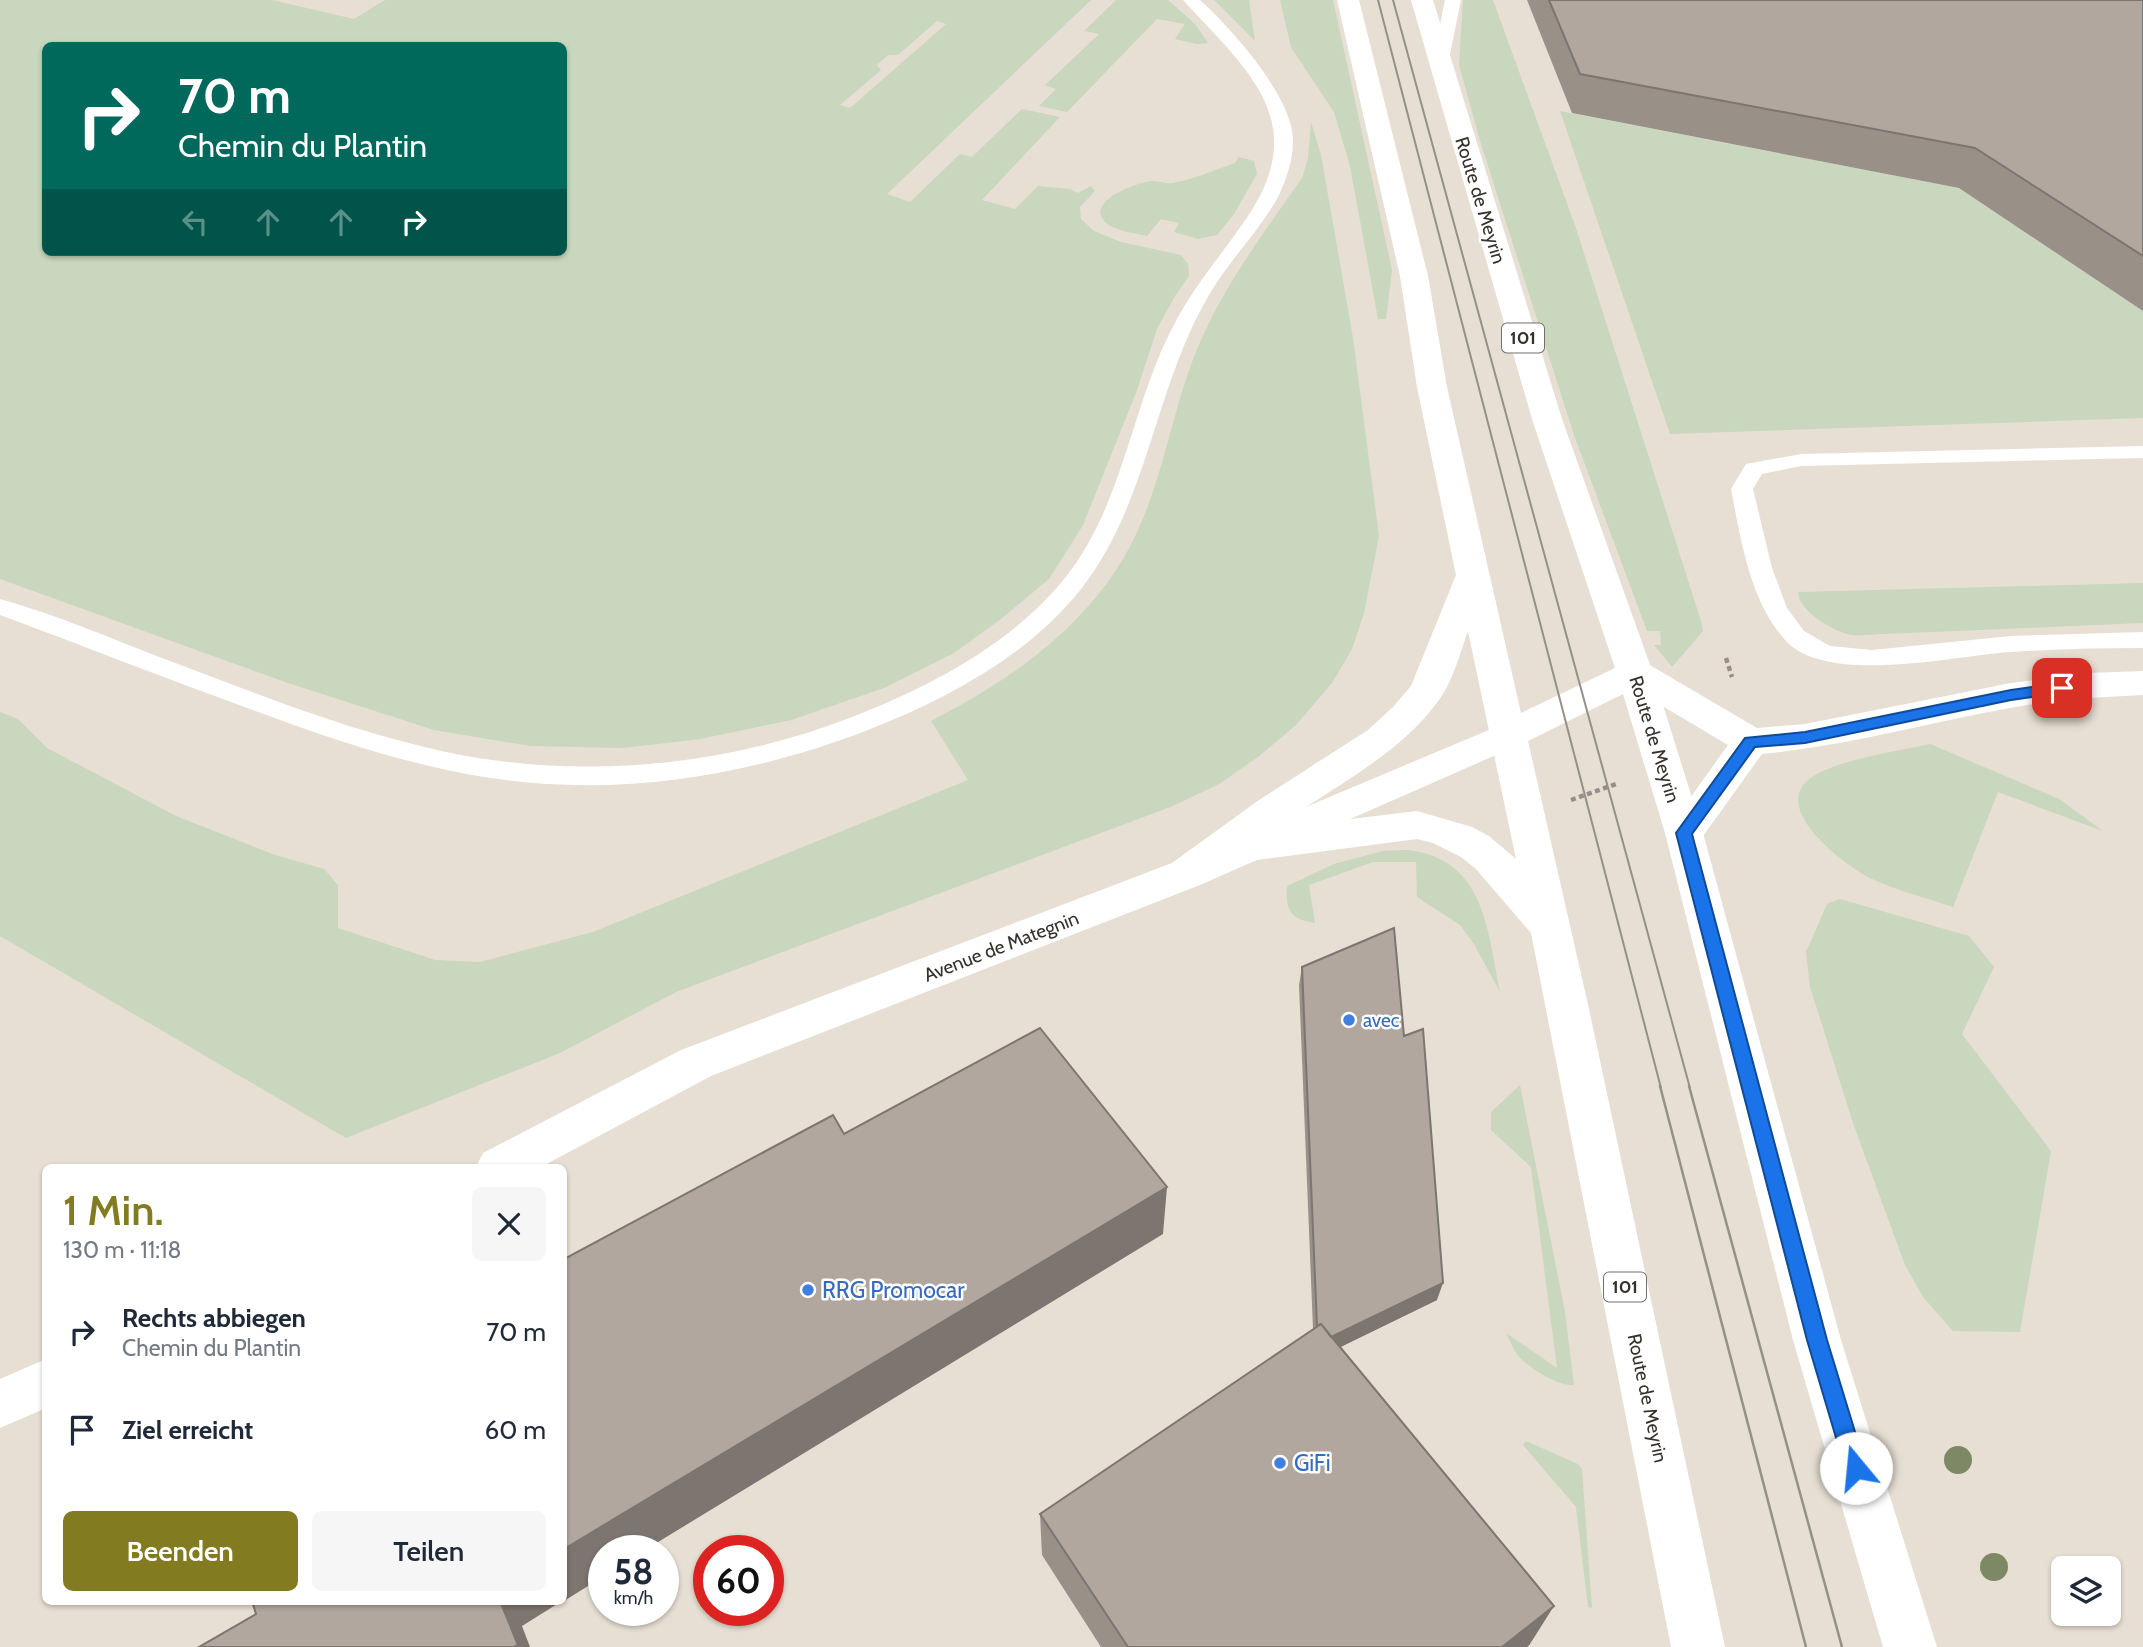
<!DOCTYPE html>
<html lang="de">
<meta charset="utf-8">
<style>
body{margin:0;font-family:Cabin,sans-serif;background:#f6f6f7;color:#1f2937;height:100vh;display:flex;flex-direction:column;font-size:26px;white-space:nowrap}
*{box-sizing:border-box;margin:0}
p{font-size:23px;color:#747a83}
.icon{flex:none;width:38px;height:38px;fill:none;stroke:currentColor;stroke-width:2;stroke-linecap:round;stroke-linejoin:round}
.map{position:relative;flex:1;overflow:hidden}
.panel{position:absolute;left:42px;top:1164px;width:525px;height:441px;display:flex;flex-direction:column;background:#fff;border-radius:10px;box-shadow:0 2px 5px #0004}
.panel>*{flex:none}
.guide{position:absolute;left:42px;top:42px;width:525px;height:214px;border-radius:10px;box-shadow:0 2px 5px #0004;background:#00695c;color:#fff;overflow:hidden}
.tools{position:absolute;left:2051px;top:1556px;display:grid;gap:14px}
.tools a{display:grid;place-items:center;width:70px;height:70px;border-radius:10px;background:#fff;box-shadow:0 2px 5px #0004;font-size:35px}
.speed{position:absolute;left:588px;top:1535px;display:flex;gap:14px;font-size:35px;font-weight:700;text-align:center}
.speed>*{display:grid;place-content:center;width:91px;height:91px;border-radius:50%;background:#fff;box-shadow:0 2px 5px #0004;line-height:1}
.speed small{font-size:18px;font-weight:400}
.speed .limit{border:10px solid #d22;background:#fff;color:#111}
.pin{position:absolute;display:grid;place-items:center;width:60px;height:60px;color:#fff;margin:-30px;border-radius:14px;box-shadow:0 4px 10px #0006}
.me{position:absolute;width:77px;margin:-38px;rotate:343deg;stroke-linejoin:round;filter:drop-shadow(0 0 5px #0008)}
.turn{display:flex;align-items:center;gap:24px;height:147px;padding:0 21px;font-size:32px}
.turn .icon{width:91px;height:91px;stroke-width:2.5}
.turn b{display:block;font-size:49px;line-height:60px}
.lanes{display:flex;align-items:center;height:66px;padding:0 21px;background:#0003;justify-content:center;gap:35px;direction:ltr}
.lanes .off{opacity:.35}
.round{display:grid;place-items:center;flex:none;width:74px;height:74px;border-radius:10px;background:#f6f6f7}
.head{display:flex;align-items:center;justify-content:space-between;height:119px;padding:0 21px}
h1{font-size:42px;font-weight:600;line-height:52px;color:#837b20}
.button{display:flex;gap:14px;margin-top:auto;padding:14px 21px}
.button a{flex:1;height:80px;border-radius:10px;background:#837b20;color:#fff;font-size:28px;font-weight:600;line-height:80px;text-align:center}
.button a+a{background:#f6f6f7;color:#1f2937}
ul{padding:0;list-style:none}
li{display:flex;align-items:center;gap:21px;height:98px;padding:0 21px}
li div{flex:1}
li b{display:block;font-size:26px}
li em{font-style:normal}
.map>svg:first-child{display:block}
</style>
<div class="map">
<svg width="2143" height="1647" viewBox="0 0 2143 1647">
<rect width="100%" height="100%" fill="#e7dfd3"/>
<path fill="#c8d7be" fill-rule="evenodd" d="M0,0h272l82,19 31,-19h706l-204,194 23,8 50,-48 12,3 50,-48 38,8 -78,83 33,9 23,-23 32,3 8,4 13,-7 4,5 -15,16 1,12 13,12 27,11 60,13 7,9 1,12 -14,20 -18,33 -20,61 -54,135 -34,54 -48,40 -47,34 -70,35 -93,32 -91,19 -77,9 -93,-2 -96,-16 -146,-47 -288,-104zM937,21l9,3 -96,84 -10,-3 41,-35 -4,-5 11,-10h10zM46,46h518v206h-518z
M1116,0h52l27,24 13,19 -11,1 -22,-5 10,-15 -28,-5 -90,93 -28,-6 17,-17 -11,-4 54,-51 -15,-3z
M1214,0h35l6,41z
M1280,0h53l59,270 -6,49h-8l-28,-153 -16,-54 -43,-65z
M1463,0h30l83,228 125,393 2,10 -31,36 -18,-22h7l-1,-14h-13l-73,-196 -93,-291 -22,-79z
M1560,111l399,77 184,123v107l-473,16z
M1311,122l10,33 32,183 26,198 -15,77 -12,36 -20,34 -36,42 -38,32 -39,27 -46,22 -497,186 -116,61 -214,85 -346,-202v-224l18,7 29,29 129,68 99,39 49,14 14,16v43l97,32 45,2 113,-30 375,-152 -37,-59c90,-46 175,-108 213,-205 23,-57 32,-120 57,-176 26,-59 65,-110 101,-162l6,-19z
M1239,157l15,4 3,13 -23,40 -17,21 -19,4 -24,-7 5,-9 -18,-4 -14,17c-12,-3 -31,-5 -41,-13 -23,-21 31,-41 46,-42 7,0 14,3 21,2 21,-4 42,-13 62,-20z
M2143,583v40l-258,11c-12,0 -27,3 -38,0 -17,-5 -48,-23 -49,-42z
M1930,744l129,55 44,32 -105,-39 -45,115c-26,-9 -55,-16 -81,-28 -25,-12 -99,-67 -65,-98 21,-20 92,-30 123,-37z
M1383,851c10,0 22,-2 32,0 71,13 73,83 85,141l-26,-48 -14,-19 -43,-28 -1,-35h-43l-64,23 6,38c-24,-3 -30,-13 -28,-37l47,-22z
M1840,899l129,37 25,31 -32,67 89,117 -31,181 -67,-1 -30,-34 -18,-32 -51,-139 -44,-139 -4,-35 21,-48z
M1520,1085l45,227 9,73c-17,1 -42,-16 -54,-27 -6,-7 -10,-17 -14,-25l51,35 -26,-201 -40,-37v-18z
M1526,1441l52,23 4,5 10,139 -4,-1 -12,-100 -53,-62z"/>
<g fill="none" stroke-linecap="round" stroke-linejoin="round">
<path stroke="#959087" stroke-width="4.5" stroke-dasharray="5 3.5" stroke-linecap="butt" d="M1726,658l6,19
M1571,800l48,-17"/>
<path fill="#fff" fill-rule="evenodd" d="M1183,0h17c30,27 82,86 91,126 6,23 -3,50 -13,71 -19,35 -49,63 -69,98 -55,93 -60,207 -128,294 -53,67 -134,110 -213,141 -116,45 -246,67 -370,49 -86,-12 -167,-40 -248,-70 -83,-30 -166,-63 -250,-94v-16c58,16 114,41 170,62 90,34 181,71 276,91 132,28 275,15 401,-33 80,-31 163,-73 218,-141 60,-75 66,-175 111,-257 20,-38 48,-69 72,-105 64,-96 -2,-147 -65,-216z
M1445,0h16l-13,64 -8,5 -8,-5z
M2143,446v12l-342,8 -39,8 -9,15 19,79 15,40 17,23 26,15 42,4 139,-14 132,-4v16c-44,0 -89,1 -133,4 -56,4 -181,33 -223,-10 -37,-39 -46,-102 -56,-153l15,-25 55,-10z"/>
<path fill="#fff" fill-rule="evenodd" d="M1635,661l13,3 109,64 48,-4 206,-41 77,-10 55,-2v24c-45,2 -89,5 -133,13 -83,15 -164,38 -248,46l-64,89 -14,4 -14,-4 -5,-10 63,-88 -106,-63 -5,-9 5,-9z"/>
<path fill="#fff" fill-rule="evenodd" d="M1508,722l13,4 5,9 -5,9 -321,141 -489,191 -170,91h-65l7,-14 198,-103 491,-187z
M46,1359v49l-46,20v-49z"/>
<path fill="#fff" fill-rule="evenodd" d="M1337,0h22l69,276 19,111 74,326 94,-45 -83,-249 -121,-419h22l129,419 91,254 50,160 138,507 96,307h-54l-90,-307 -128,-507 -42,-139 -95,47 61,268 136,638h-54l-140,-714 -55,-64 -15,-12 -28,-14 -16,-4 -161,21 -15,-6c-21,16 -41,39 -69,31l-6,-11 6,-11 87,-63 109,-70 25,-23 18,-21 45,-111 -39,-188 -17,-111zM1468,631l48,228 -27,-23 -17,-9 -55,-16 -141,17c55,-41 122,-71 163,-128 14,-19 21,-47 29,-69z"/>
<path stroke="#969087" stroke-width="2" d="M1378,0l283,1088
M1393,0l297,1088"/>
<path stroke="#969087" stroke-width="2.5" d="M1660,1086l146,561
M1689,1086l153,561"/>
</g>
<g fill="#7d8964">
<circle cx="1958" cy="1460" r="14"/>
<circle cx="1994" cy="1567" r="14"/>
</g>
<path fill="#999088" d="M1527,0h616v311l-184,-123 -387,-75z
M1302,967l102,69 33,264 -97,47 190,297 -3,3h-426l-59,-92 -2,-41 273,-185 -14,-344z"/>
<path fill="#7d756f" d="M1167,1187l-4,47 -518,316h-41v26l-40,25v-52z
M1443,1283l-6,17 -123,60 4,-17z
M500,1601h62l-40,25 8,21h-16z
M1554,1606l-24,38 -3,3h-25z"/>
<path fill="#b2a79e" stroke="#7d756f" stroke-width="2" d="M1549,0h594v256l-168,-108 -395,-74z
M1394,928l10,108 19,-7 20,254 -112,54 -10,-13 -4,2 -15,-359z
M1040,1028l127,159 -603,362v-290l269,-144 11,19z
M1321,1324l233,282 -52,41h-374l-88,-133z
M252,1601h248l18,44 -4,2h-315l57,-33z"/>
<path fill="#1a73e8" stroke="#114b97" stroke-width="2" d="M2062,683l5,2 3,3 -3,4 -56,8 -206,43 -50,4 -63,87 135,506 39,128 -3,7 -7,4 -8,-4 -3,-7 -38,-128 -131,-507 69,-95 60,-6 206,-42z"/>
<g fill="#3f7fe0" stroke="#fff" stroke-width="2.5">
<circle cx="1349" cy="1020" r="7"/>
<circle cx="808" cy="1290" r="7"/>
<circle cx="1280" cy="1463" r="7"/>
</g>
<g text-anchor="middle" stroke-width="5" stroke-linejoin="round" paint-order="stroke">
<g fill="#fff" stroke="#72706c" stroke-width="2">
<rect x="1502" y="323.5" width="42" height="29" rx="5"/>
<rect x="1604" y="1272.5" width="42" height="29" rx="5"/>
</g>
<g font-size="18" font-weight="bold" fill="#35322d">
<text x="1523" y="344">101</text>
<text x="1625" y="1293">101</text>
</g>
<g font-size="19" fill="#35322d" stroke="#fff">
<text transform="translate(1481 200) rotate(73)" y="7">Route de Meyrin</text>
<text transform="translate(1655 739) rotate(73)" y="7">Route de Meyrin</text>
<text transform="translate(1001 946) rotate(-21)" y="7">Avenue de Mategnin</text>
<text transform="translate(1648 1398) rotate(78)" y="7">Route de Meyrin</text>
</g>
<g font-size="19" fill="#366cbe" stroke="#fff" text-anchor="start">
<text x="1363" y="1027">avec</text>
</g>
<g font-size="23" fill="#366cbe" stroke="#fff" text-anchor="start">
<text x="822" y="1298">RRG Promocar</text>
<text x="1294" y="1471">GiFi</text>
</g>
</g>
</svg>
<div class="tools">
<a><svg class="icon" aria-label="layers" viewBox="0 0 24 24"><path d="M12 4l9 5-9 5-9-5zM3 14l9 5 9-5"/></svg></a>
</div>
<div class="speed"><div>58<small>km/h</small></div><div class="limit">60</div></div>
<div class="pin" style="left:2062px;top:688px;background:#d93025"><svg class="icon" aria-label="arrive" viewBox="0 0 24 24"><path d="M6 21V4h12l-3 4 3 4H6"/></svg></div>
<svg class="me" style="left:1856px;top:1468px" viewBox="-20 -20 40 40"><circle r="19" fill="#fff"/><path d="M0-13L10 11 0 6-10 11z" fill="#1a73e8"/></svg>
<div class="guide">
<div class="turn"><svg class="icon" aria-label="right" viewBox="0 0 24 24"><path d="M7 20v-9h11M14 6l5 5-5 5"/></svg><div><b>70 m</b>Chemin du Plantin</div></div>
<div class="lanes"><svg class="icon off" aria-label="left" viewBox="0 0 24 24"><path d="M17 20v-9H6M10 6l-5 5 5 5"/></svg><svg class="icon off" aria-label="ahead" viewBox="0 0 24 24"><path d="M12 20V5M6 11l6-6 6 6"/></svg><svg class="icon off" aria-label="ahead" viewBox="0 0 24 24"><path d="M12 20V5M6 11l6-6 6 6"/></svg><svg class="icon" aria-label="right" viewBox="0 0 24 24"><path d="M7 20v-9h11M14 6l5 5-5 5"/></svg></div>
</div>
<section class="panel">
<div class="head"><div><h1>1 Min.</h1><p>130 m · 11:18</p></div><a class="round"><svg class="icon" aria-label="close" viewBox="0 0 24 24"><path d="M6 6l12 12M18 6L6 18"/></svg></a></div>
<ul>
<li><svg class="icon" aria-label="right" viewBox="0 0 24 24"><path d="M7 20v-9h11M14 6l5 5-5 5"/></svg><div><b>Rechts abbiegen</b><p>Chemin du Plantin</p></div><em>70 m</em></li>
<li><svg class="icon" aria-label="arrive" viewBox="0 0 24 24"><path d="M6 21V4h12l-3 4 3 4H6"/></svg><div><b>Ziel erreicht</b></div><em>60 m</em></li>
</ul>
<div class="button"><a>Beenden</a><a>Teilen</a></div>
</section>
</div>
